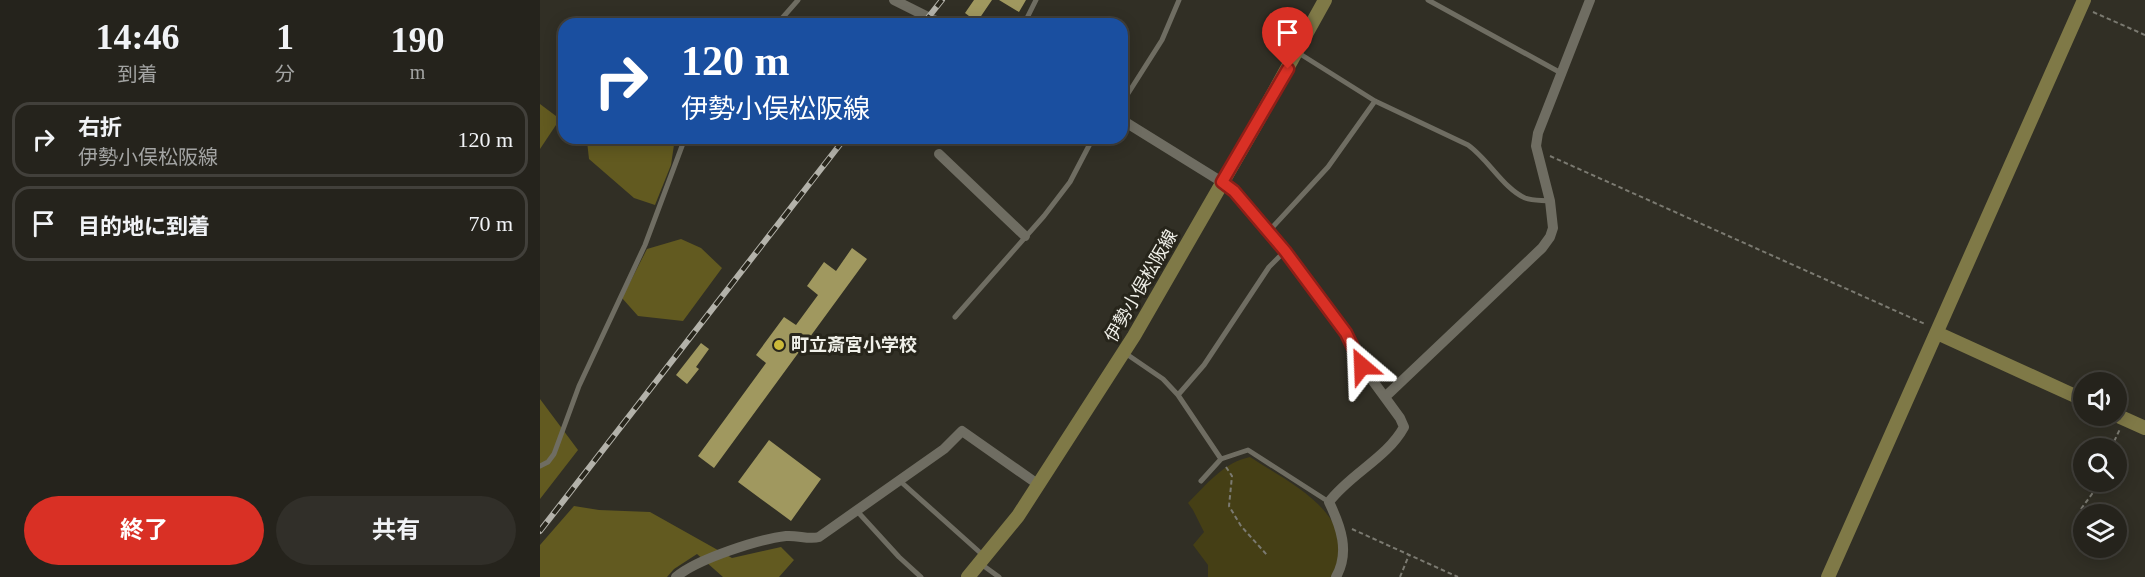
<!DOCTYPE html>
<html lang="ja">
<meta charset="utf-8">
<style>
body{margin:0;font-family:"Times New Roman","Noto Sans JP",serif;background:#312f29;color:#f1f3f6;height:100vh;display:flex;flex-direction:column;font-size:22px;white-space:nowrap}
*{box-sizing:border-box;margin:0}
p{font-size:20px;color:#a3a4a3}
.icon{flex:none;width:33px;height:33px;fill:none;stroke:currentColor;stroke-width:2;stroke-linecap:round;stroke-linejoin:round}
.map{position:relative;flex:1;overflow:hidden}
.drawer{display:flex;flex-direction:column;background:#25231c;width:540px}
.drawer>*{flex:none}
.top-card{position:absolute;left:18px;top:18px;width:570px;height:126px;border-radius:18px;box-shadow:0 3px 15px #0003,0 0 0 2px #42403b;background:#1a4fa0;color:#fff;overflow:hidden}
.controls{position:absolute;left:1533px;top:372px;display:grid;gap:12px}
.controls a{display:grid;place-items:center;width:54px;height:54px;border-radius:50%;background:#25231c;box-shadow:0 3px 15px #0003,0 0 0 2px #42403b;font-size:30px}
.pin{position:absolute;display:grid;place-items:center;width:51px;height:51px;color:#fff;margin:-62px -26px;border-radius:50% 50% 50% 0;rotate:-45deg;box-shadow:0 0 6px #0007}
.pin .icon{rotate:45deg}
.me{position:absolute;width:66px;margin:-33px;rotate:334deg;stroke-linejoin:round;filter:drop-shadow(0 0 4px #0008)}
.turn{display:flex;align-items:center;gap:21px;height:126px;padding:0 24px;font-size:27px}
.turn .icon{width:78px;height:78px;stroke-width:2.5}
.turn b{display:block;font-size:42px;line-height:51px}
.eta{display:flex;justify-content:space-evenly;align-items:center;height:102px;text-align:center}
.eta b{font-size:36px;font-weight:700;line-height:42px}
.primary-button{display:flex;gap:12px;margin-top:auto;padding:12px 24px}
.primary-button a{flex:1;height:69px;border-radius:36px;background:#d93025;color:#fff;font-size:24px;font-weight:700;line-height:69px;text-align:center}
.primary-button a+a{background:#312f29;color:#f1f3f6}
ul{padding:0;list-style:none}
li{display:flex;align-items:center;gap:18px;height:75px;margin:0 12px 9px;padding:0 12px;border:3px solid #42403b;border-radius:18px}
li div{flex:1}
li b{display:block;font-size:22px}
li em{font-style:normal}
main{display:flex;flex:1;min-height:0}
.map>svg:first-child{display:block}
</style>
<main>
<section class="drawer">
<div class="eta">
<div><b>14:46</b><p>到着</p></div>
<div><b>1</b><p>分</p></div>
<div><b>190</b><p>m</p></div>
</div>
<ul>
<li><svg class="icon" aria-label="right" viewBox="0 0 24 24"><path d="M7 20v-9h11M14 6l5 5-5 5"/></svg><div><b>右折</b><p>伊勢小俣松阪線</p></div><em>120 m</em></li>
<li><svg class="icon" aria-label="arrive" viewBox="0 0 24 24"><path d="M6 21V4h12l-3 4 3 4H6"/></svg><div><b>目的地に到着</b></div><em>70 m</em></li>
</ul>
<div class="primary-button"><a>終了</a><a>共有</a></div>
</section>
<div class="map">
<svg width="1605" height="577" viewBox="0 0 1605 577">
<rect width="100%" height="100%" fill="#312f25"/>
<path fill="#453f15" d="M710,457c41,27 115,60 81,120h-123v-12l-15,-20 11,-13 -11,-22 -5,-7c18,-18 36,-41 62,-46z"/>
<path fill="#625a20" d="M0,104l20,15 -20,30z
M50,138h85l-4,27 -16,40 -21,-7 -45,-39 -2,-18z
M141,239l20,9 21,20 -39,53 -45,-5 -16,-18 25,-49z
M0,399l38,51 -38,49z
M34,506l25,4 51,2 82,46 49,-11 13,13 -15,17h-56l-26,-23 -23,15 -7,8h-127v-32z"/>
<path fill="#a0985f" d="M434,0h18l-15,22 -12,-9z
M459,0h27l-7,12z
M312,248l15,11 -153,209 -16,-12 68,-93 -10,-8 28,-38 12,8 22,-30 -11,-9 17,-24 12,9z
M161,343l8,6 -13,18 3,2 -12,15 -11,-9z
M229,440l52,39 -30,42 -53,-39z"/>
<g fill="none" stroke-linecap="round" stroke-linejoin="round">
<path stroke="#7b7a71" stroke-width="2" stroke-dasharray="4.5 3" stroke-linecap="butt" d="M1553,12l52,23
M1010,156l375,168
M1571,448l9,-19
M686,467l6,9 -3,30 12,20 26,29
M1541,509l11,-15 4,-12
M812,529l106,48
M860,577l9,-22"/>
<path stroke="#6f6d62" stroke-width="5" d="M888,0l133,73
M237,24l21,-24
M484,24l12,-24
M757,52l78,49 93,44c20,14 36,44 57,53 8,3 17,2 25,3
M582,103l40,-63 17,-40
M682,182c28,21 50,52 70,80
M729,231l59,-64 47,-66
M415,317l89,-101 26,-34 23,-44
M585,353l38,26 15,16 43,64
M638,395l26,-30 65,-98 16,-16
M0,466l8,-4 6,-8 25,-68 66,-141 40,-107
M360,481l85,76
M661,481l20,-22 27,-9 81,52
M317,511l42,46 22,20
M441,564l18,13"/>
<path stroke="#6f6d62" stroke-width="10" d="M354,0l48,24
M582,120l100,62
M399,154l86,82
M752,262l53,71 17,33 38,52 4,9c-17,31 -54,47 -75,75 12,25 21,50 7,75
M845,397l157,-149 8,-11 3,-9 -3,-27 -14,-55 2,-13 52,-133
M136,577c21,-18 83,-38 110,-41 12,-1 23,4 33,1l125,-88 18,-18 77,54"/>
<path stroke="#7f7947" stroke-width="14" d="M1397,333l147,67
M1576,415l29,13
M428,577l50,-61 116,-180 125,-217 66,-119
M1288,577l256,-577"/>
<defs>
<path id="rail" d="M383,24l19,-24
M0,531l305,-393"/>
</defs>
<use href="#rail" stroke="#b3b2aa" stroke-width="6"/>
<use href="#rail" stroke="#27251b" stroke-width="4" stroke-dasharray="11" stroke-linecap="butt"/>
</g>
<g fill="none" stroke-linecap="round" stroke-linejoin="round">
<defs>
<path id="route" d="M748,69l-66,113 12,9 51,60 61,82 16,33"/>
</defs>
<use href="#route" stroke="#8d1f18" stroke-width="15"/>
<use href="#route" stroke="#d93025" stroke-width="10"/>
</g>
<circle fill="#ccb939" stroke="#27251b" stroke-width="2" cx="239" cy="345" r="6"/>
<g text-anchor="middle" stroke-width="6" stroke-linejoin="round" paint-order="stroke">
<g font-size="18" fill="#f0f0e9" stroke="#27251b">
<text transform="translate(601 286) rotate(-60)" y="6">伊勢小俣松阪線</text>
</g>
<g font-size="18" font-weight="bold" fill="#f0f0e9" stroke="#27251b" text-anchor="start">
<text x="251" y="351">町立斎宮小学校</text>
</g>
</g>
</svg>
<div class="controls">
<a><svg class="icon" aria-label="sound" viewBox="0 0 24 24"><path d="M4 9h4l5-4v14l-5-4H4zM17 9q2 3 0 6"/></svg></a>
<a><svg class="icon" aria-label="search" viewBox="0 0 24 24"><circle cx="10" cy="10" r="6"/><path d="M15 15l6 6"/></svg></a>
<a><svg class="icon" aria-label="layers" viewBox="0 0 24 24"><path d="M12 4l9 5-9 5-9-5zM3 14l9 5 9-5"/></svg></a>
</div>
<div class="pin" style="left:748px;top:69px;background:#d93025"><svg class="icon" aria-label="arrive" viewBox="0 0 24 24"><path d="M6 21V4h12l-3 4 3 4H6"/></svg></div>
<svg class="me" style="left:822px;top:366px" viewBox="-20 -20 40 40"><path d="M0-17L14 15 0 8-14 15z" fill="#d93025" stroke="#fff" stroke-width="4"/></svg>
<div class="top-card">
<div class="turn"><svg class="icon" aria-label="right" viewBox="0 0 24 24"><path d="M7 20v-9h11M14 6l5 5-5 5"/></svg><div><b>120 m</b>伊勢小俣松阪線</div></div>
</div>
</div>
</main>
